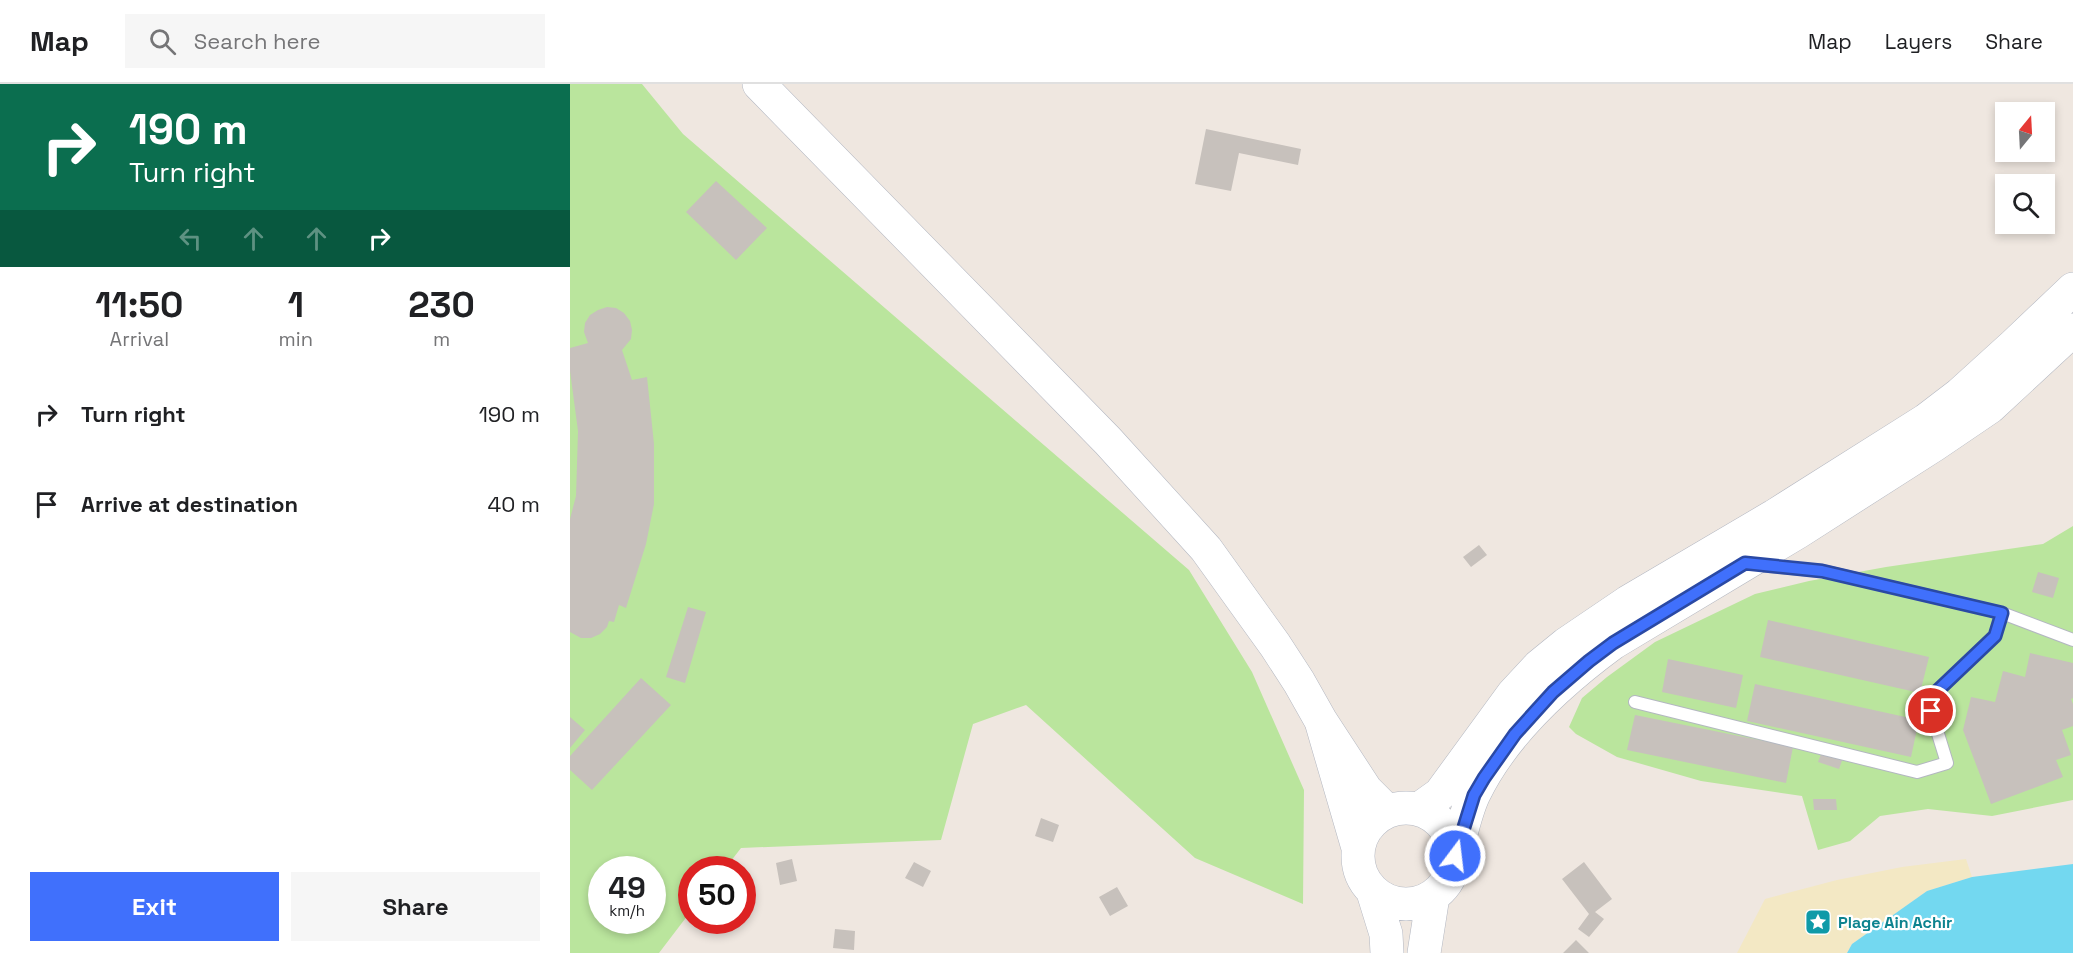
<!DOCTYPE html>
<style>
body{margin:0;font-family:"Space Grotesk",sans-serif;background:#f6f6f6;color:#202124;height:100vh;display:flex;flex-direction:column;font-size:22px;white-space:nowrap}
*{box-sizing:border-box;margin:0}
p{font-size:20px;color:#757577}
.icon{flex:none;width:33px;height:33px;fill:none;stroke:currentColor;stroke-width:2;stroke-linecap:round;stroke-linejoin:round}
.map{position:relative;flex:1;overflow:hidden}
.sheet{display:flex;flex-direction:column;background:#fff;width:570px}
.sheet>*{flex:none}
.guide{background:#0b6e4f;color:#fff;overflow:hidden}
.needle{width:39px;rotate:18deg}
.buttons{position:absolute;left:1425px;top:18px;display:grid;gap:12px}
.buttons a{display:grid;place-items:center;width:60px;height:60px;border-radius:0px;background:#fff;box-shadow:0 3px 9px #0003;font-size:30px}
.speed{position:absolute;left:18px;top:772px;display:flex;gap:12px;font-size:30px;font-weight:700;text-align:center}
.speed>*{display:grid;place-content:center;width:78px;height:78px;border-radius:50%;background:#fff;box-shadow:0 3px 9px #0003;line-height:1}
.speed small{font-size:15px;font-weight:400}
.speed .limit{border:9px solid #d22;background:#fff;color:#111}
.pin{position:absolute;display:grid;place-items:center;width:51px;height:51px;color:#fff;margin:-26px;border:3px solid #fff;border-radius:50%;box-shadow:0 2px 6px #0007}
.me{position:absolute;width:66px;margin:-33px;rotate:15deg;stroke-linejoin:round;filter:drop-shadow(0 0 4px #0008)}
.turn{display:flex;align-items:center;gap:21px;height:126px;padding:0 30px;font-size:27px}
.turn .icon{width:78px;height:78px;stroke-width:2.5}
.turn b{display:block;font-size:42px;line-height:51px}
.lanes{display:flex;align-items:center;height:57px;padding:0 30px;background:#0003;justify-content:center;gap:30px;direction:ltr}
.lanes .off{opacity:.35}
.eta{display:flex;justify-content:space-evenly;align-items:center;height:102px;text-align:center}
.eta b{font-size:36px;font-weight:700;line-height:42px}
.primary-button{display:flex;gap:12px;margin-top:auto;padding:12px 30px}
.primary-button a{flex:1;height:69px;border-radius:0px;background:#4070fc;color:#fff;font-size:24px;font-weight:700;line-height:69px;text-align:center}
.primary-button a+a{background:#f6f6f6;color:#202124}
ul{padding:0;list-style:none}
li{display:flex;align-items:center;gap:18px;height:90px;padding:0 30px}
li div{flex:1}
li b{display:block;font-size:22px}
li em{font-style:normal}
header{display:flex;align-items:center;gap:36px;box-sizing:border-box;height:84px;padding:0 30px;background:#fff;border-bottom:2px solid #e0e0e0}
header strong{font-size:28px}
nav{display:flex;gap:33px;margin-inline-start:auto;font-size:21px}
.search{width:420px;height:54px;background:#f6f6f6;display:flex;align-items:center;gap:15px;box-sizing:border-box;padding:0 21px;border-radius:0px;color:#757577;font-size:22px}
main{display:flex;flex:1;min-height:0}
.map>svg:first-child{display:block}
</style>
<header>
<strong>Map</strong>
<div class="search"><svg class="icon" aria-label="search" viewBox="0 0 24 24"><circle cx="10" cy="10" r="6"/><path d="M15 15l6 6"/></svg>Search here</div>
<nav><a>Map</a><a>Layers</a><a>Share</a></nav>
</header>
<main>
<section class="sheet">
<div class="guide">
<div class="turn"><svg class="icon" aria-label="right" viewBox="0 0 24 24"><path d="M7 20v-9h11M14 6l5 5-5 5"/></svg><div><b>190 m</b>Turn right</div></div>
<div class="lanes"><svg class="icon off" aria-label="left" viewBox="0 0 24 24"><path d="M17 20v-9H6M10 6l-5 5 5 5"/></svg><svg class="icon off" aria-label="ahead" viewBox="0 0 24 24"><path d="M12 20V5M6 11l6-6 6 6"/></svg><svg class="icon off" aria-label="ahead" viewBox="0 0 24 24"><path d="M12 20V5M6 11l6-6 6 6"/></svg><svg class="icon" aria-label="right" viewBox="0 0 24 24"><path d="M7 20v-9h11M14 6l5 5-5 5"/></svg></div>
</div>
<div class="eta">
<div><b>11:50</b><p>Arrival</p></div>
<div><b>1</b><p>min</p></div>
<div><b>230</b><p>m</p></div>
</div>
<ul>
<li><svg class="icon" aria-label="right" viewBox="0 0 24 24"><path d="M7 20v-9h11M14 6l5 5-5 5"/></svg><div><b>Turn right</b></div><em>190 m</em></li>
<li><svg class="icon" aria-label="arrive" viewBox="0 0 24 24"><path d="M6 21V4h12l-3 4 3 4H6"/></svg><div><b>Arrive at destination</b></div><em>40 m</em></li>
</ul>
<div class="primary-button"><a>Exit</a><a>Share</a></div>
</section>
<div class="map">
<svg width="1503" height="869" viewBox="0 0 1503 869">
<rect width="100%" height="100%" fill="#efe7e0"/>
<path fill="#bae59d" fill-rule="evenodd" d="M0,0h72l41,50 506,436 63,102 52,118 -1,114 -108,-46 -169,-153 -53,19 -32,116 -200,8 -17,22h-32l-1,41 -32,42h-89zM32,786h50v51h-50z
M1503,442v274l-81,16 -64,-7 -48,7 -30,25 -32,9 -16,-54 -101,-15 -84,-24 -41,-23 -7,-7 13,-29 25,-21 48,-35 100,-48 54,-13 77,-14 157,-23z"/>
<path fill="#f3e8c4" d="M1396,775l6,18 -45,14 -75,53 -5,9h-110l28,-54 72,-19 65,-13z"/>
<path fill="#73d8f0" d="M1503,780v89h-226l5,-9 75,-53 45,-14z"/>
<path fill="#c7c1bc" d="M636,45l95,20 -3,16 -59,-12 -8,38 -36,-7z
M146,97l51,47 -31,32 -50,-48z
M37,223l9,1 8,5 6,8 2,9 -1,9 -9,11 10,30 15,-3 7,67v60l-8,40 -20,64 -7,-3 -5,17 -5,-1 -2,6 -7,7 -9,4h-10l-11,-6v-113l6,-23 2,-65 -8,-60v-23l18,-5 -4,-11 1,-9 5,-8 8,-5z
M909,461l8,10 -16,12 -8,-10z
M1468,488l21,6 -6,20 -21,-6z
M118,523l18,5 -21,71 -19,-6z
M1198,536l161,37 -9,36 -160,-36z
M1460,569l43,10v35l-2,1 2,5v22l-11,4 9,25 -15,5 7,17 -72,27 -28,-74 8,-33 24,5 8,-31 22,6z
M1098,575l75,16 -7,33 -74,-16z
M71,594l30,27 -79,85 -22,-20v-14z
M1185,600l164,36 -8,37 -164,-36z
M1065,631l158,32 -7,36 -159,-33z
M0,633l15,13 -15,18z
M1253,665l21,6 -5,14 -21,-7z
M1243,715h23l1,11h-23z
M471,734l18,7 -6,17 -18,-6z
M222,775l5,22 -17,4 -4,-22z
M344,778l17,9 -8,16 -18,-9z
M1014,778l28,37 -17,13 9,7 -15,18 -11,-8 11,-15 -27,-35z
M547,803l11,19 -18,10 -11,-19z
M265,845l20,2 -1,19 -21,-2z
M1006,856l13,13h-26z"/>
<g fill="none" stroke-linecap="round" stroke-linejoin="round">
<defs>
<path id="lane" d="M1187,481l66,6 179,42 71,27
M1065,618l282,70 30,-9 -16,-52 2,-16 62,-59 7,-23"/>
<path id="secondary" d="M189,0l349,357 98,108 69,96 24,37 22,39
M788 772a48 48 0 1 1 96 0a48 48 0 1 1-96 0Z
M849,725l21,-15 73,-100 26,-28 27,-22 62,-42 146,-86 152,-96 34,-26 54,-49 59,-56
M788,764l-37,-127 45,69 21,21
M885,772c6,-20 10,-43 19,-62 29,-60 86,-112 139,-151l185,-111 136,-87 56,-38 83,-77
M803,808l13,42 1,19
M854,869l9,-57"/>
</defs>
<use href="#lane" stroke="#b3b7c1" stroke-width="14"/>
<use href="#secondary" stroke="#b3b7c1" stroke-width="34"/>
<use href="#lane" stroke="#fff" stroke-width="12"/>
<use href="#secondary" stroke="#fff" stroke-width="33"/>
</g>
<g fill="none" stroke-linecap="round" stroke-linejoin="round">
<defs>
<path id="route" d="M885,772l19,-61 10,-17 31,-44 38,-42 36,-31 24,-18 132,-80 77,8 180,42 -7,23 -62,59 -2,16"/>
</defs>
<use href="#route" stroke="#2a49a4" stroke-width="15"/>
<use href="#route" stroke="#4070fc" stroke-width="10"/>
</g>
<defs>
<symbol id="sight-square" viewBox="-11 -11 22 22"><rect x="-9" y="-9" width="18" height="18" rx="4" fill="#0f9aa8" stroke="#fff"/><path d="M0-6L1.8-2.2L6-1.7L2.9 1.2L3.7 5.4L0 3.3L-3.7 5.4L-2.9 1.2L-6-1.7L-1.8-2.2Z" fill="#fff"/></symbol>
</defs>
<g fill-rule="evenodd">
<use href="#sight-square" x="1233" y="823" width="30" height="30"/>
</g>
<g text-anchor="middle" stroke-width="4.5" stroke-linejoin="round" paint-order="stroke">
<g font-size="16" font-weight="bold" fill="#0d838f" stroke="#fff" text-anchor="start">
<text x="1268" y="844">Plage Ain Achir</text>
</g>
</g>
</svg>
<div class="buttons">
<a><svg class="needle" viewBox="-14 -14 28 28"><path d="M0-13l5 13h-10z" fill="#e53935"/><path d="M0 13l5-13h-10z" fill="#757577"/></svg></a>
<a><svg class="icon" aria-label="search" viewBox="0 0 24 24"><circle cx="10" cy="10" r="6"/><path d="M15 15l6 6"/></svg></a>
</div>
<div class="speed"><div>49<small>km/h</small></div><div class="limit">50</div></div>
<div class="pin" style="left:1361px;top:627px;background:#d93025"><svg class="icon" aria-label="arrive" viewBox="0 0 24 24"><path d="M6 21V4h12l-3 4 3 4H6"/></svg></div>
<svg class="me" style="left:885px;top:772px" viewBox="-20 -20 40 40"><circle r="17" fill="#4070fc" stroke="#fff" stroke-width="3"/><path d="M0-11L8 9 0 5-8 9z" fill="#fff"/></svg>
</div>
</main>
